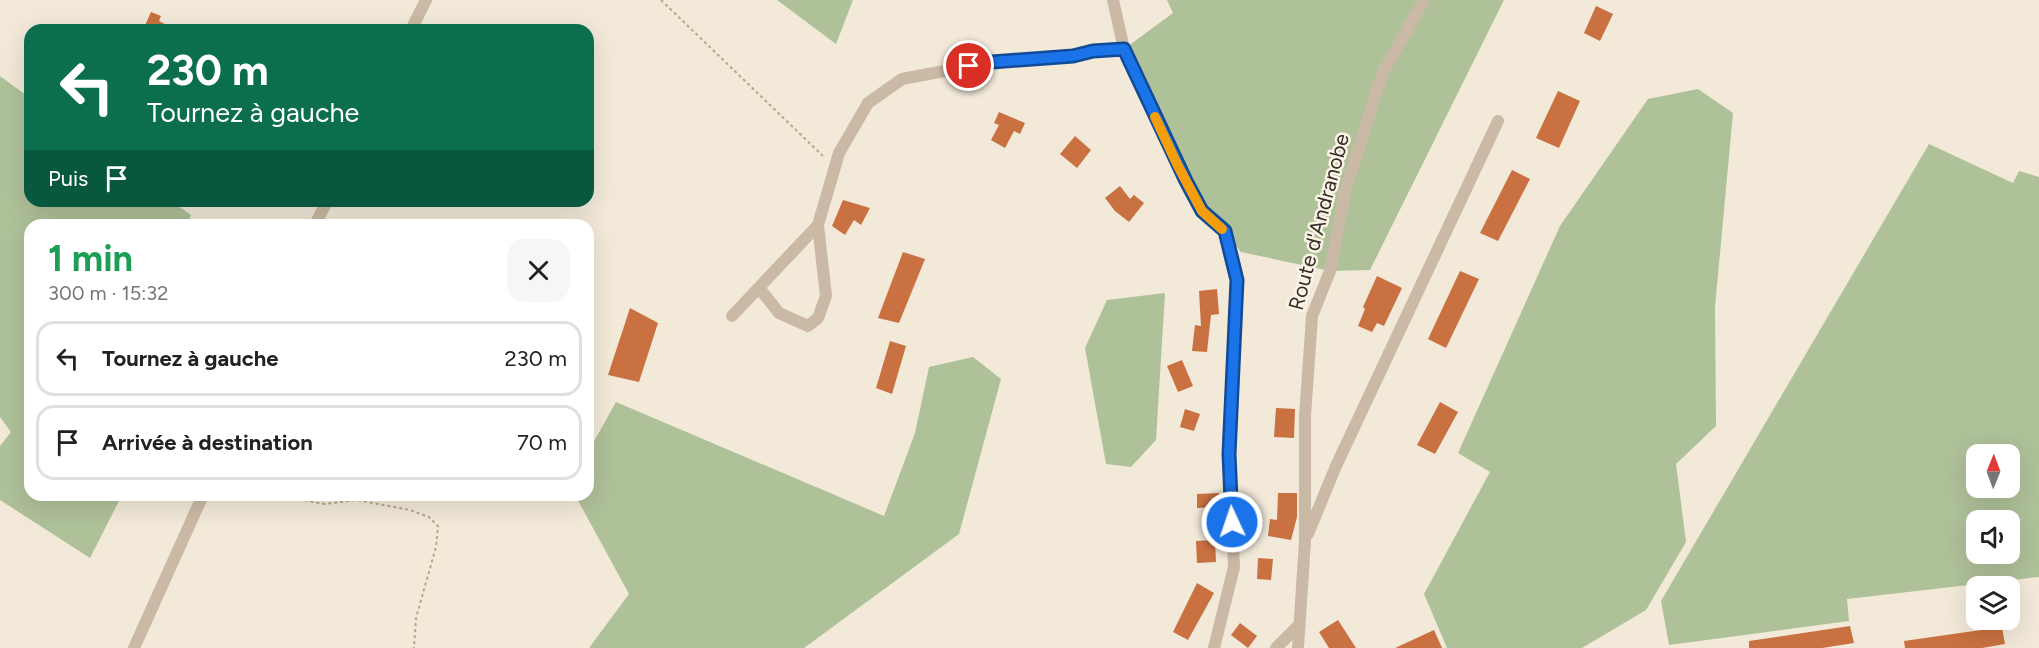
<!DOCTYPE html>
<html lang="fr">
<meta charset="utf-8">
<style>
body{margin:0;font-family:Figtree,sans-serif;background:#f6f6f6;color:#222;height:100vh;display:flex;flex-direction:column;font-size:22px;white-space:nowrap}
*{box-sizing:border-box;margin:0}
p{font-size:20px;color:#767676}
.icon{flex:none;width:33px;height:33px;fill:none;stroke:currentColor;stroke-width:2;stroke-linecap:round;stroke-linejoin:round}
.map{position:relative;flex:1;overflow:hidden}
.side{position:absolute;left:24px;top:219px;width:570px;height:282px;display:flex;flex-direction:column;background:#fff;border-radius:18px;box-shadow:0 6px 24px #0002}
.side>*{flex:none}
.hud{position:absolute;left:24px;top:24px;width:570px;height:183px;border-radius:18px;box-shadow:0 6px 24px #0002;background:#0b6e4f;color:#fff;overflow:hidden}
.needle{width:39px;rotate:1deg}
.controls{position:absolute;left:1966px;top:444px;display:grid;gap:12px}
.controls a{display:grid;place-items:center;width:54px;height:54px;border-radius:12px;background:#fff;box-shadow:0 6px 24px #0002;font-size:30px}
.pin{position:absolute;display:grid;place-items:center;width:51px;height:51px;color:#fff;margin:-26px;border:3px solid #fff;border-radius:50%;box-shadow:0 2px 6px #0007}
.me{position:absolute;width:66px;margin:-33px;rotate:357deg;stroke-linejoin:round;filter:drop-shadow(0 0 4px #0008)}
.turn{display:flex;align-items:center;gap:21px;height:126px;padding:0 24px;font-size:27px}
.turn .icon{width:78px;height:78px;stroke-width:2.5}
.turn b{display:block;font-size:42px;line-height:51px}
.then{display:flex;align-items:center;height:57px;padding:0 24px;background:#0003;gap:12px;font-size:22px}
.round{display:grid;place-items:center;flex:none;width:63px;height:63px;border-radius:18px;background:#f6f6f6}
.overview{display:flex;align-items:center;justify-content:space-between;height:102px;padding:0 24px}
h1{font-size:36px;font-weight:700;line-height:45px;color:#1e9e55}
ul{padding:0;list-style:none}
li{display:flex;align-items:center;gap:18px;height:75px;margin:0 12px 9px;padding:0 12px;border:3px solid #e0e0e0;border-radius:18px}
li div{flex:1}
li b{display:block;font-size:22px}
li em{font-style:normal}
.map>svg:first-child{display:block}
</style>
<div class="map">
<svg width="2039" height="648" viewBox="0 0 2039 648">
<rect width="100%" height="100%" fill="#f2e9d9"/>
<path fill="#afc199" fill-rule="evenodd" d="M777,0h76l-17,44z
M1167,0h337l-134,270 -40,1 -89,-19 -16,-20 -23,-21 -78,-162 49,-36z
M0,76l30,22v103h141l20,14 -4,10h-157v270h92l-32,63 -90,-58v-54l11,-14 -11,-15z
M1698,89l35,24 -18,194 1,119 -40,38 10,78 -40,68 -64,38h-135l-23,-54 66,-122 -32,-19 102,-227 88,-127z
M1929,144l84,39 6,-12 20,6v400l-192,22 2,22 -180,24 -8,-44zM1977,454h33v34h-33zM1977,520h33v34h-33z
M1165,293l-9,147 -25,27 -25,-3 -21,-116 22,-48z
M973,357l28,22 -42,155 -155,114h-215l40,-54 -54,-99h13v-43l28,-50 268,114 31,-83 14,-66z"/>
<path fill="#c97140" d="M1596,6l17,8 -13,27 -16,-8z
M151,12l10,4 -2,5 17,9h-33z
M1558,91l22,10 -21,47 -23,-10z
M999,112l26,11 -5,11 -6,-3 -9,17 -14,-8 8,-15 -5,-2z
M1075,136l16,14 -14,18 -17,-14z
M1512,170l18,9 -32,62 -18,-8z
M1120,186l10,13 4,-4 10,8 -15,19 -14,-11 -10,-13z
M843,200l27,8 -9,17 -7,-5 -9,15 -13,-9z
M903,252l22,7 -26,64 -21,-5z
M1460,271l19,8 -33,69 -18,-9z
M1377,276l25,12 -18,38 -7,-3 -5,9 -14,-6 7,-17 -2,-2z
M1217,289l2,25 -8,1 -4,37 -15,-1 3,-26 6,1 -2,-35z
M630,308l28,15 -19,59 -31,-7z
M890,341l16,5 -14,48 -16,-6z
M1182,360l11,26 -15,6 -11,-26z
M1440,402l18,10 -23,42 -18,-9z
M1276,408l19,1 -1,29 -20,-1z
M1185,409l15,5 -6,17 -14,-4z
M1219,493v14l-22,1v-14z
M1278,493h19v24l-6,23 -23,-4 2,-17 7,1z
M1215,540l1,22 -19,1 -1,-22z
M1258,558l15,1 -2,21 -14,-1z
M1197,583l17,10 -26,47 -15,-8z
M1338,620l18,28h-27l-10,-16z
M1240,623l17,13 -9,12 -17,-13z
M1850,626l4,17 -32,5h-73v-7z
M2002,627l3,17 -23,4h-77l-1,-7z
M1434,630l8,18h-47z"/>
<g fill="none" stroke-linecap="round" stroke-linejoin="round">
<path stroke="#b6a48f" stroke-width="2" stroke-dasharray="3 3" stroke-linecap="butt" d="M661,0l164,158
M275,495l50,9 32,-4 53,10 19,7 9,9 -2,21 -20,71 -2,30"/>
<path stroke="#cabaa5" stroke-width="12" d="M1113,0l11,49 54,117 24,45 23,21 12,48 -8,174 5,113 -20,81
M411,30l15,-30
M315,225l12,-24
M760,289l19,24 29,13 10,-8 8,-22 -8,-71 21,-72 29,-50 34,-24 90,-17 81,-6 20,-5 31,-2
M732,316l86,-91
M1308,534l28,-68 162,-345
M134,648l69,-153
M1276,648l23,-23
M1298,648l7,-107v-125l7,-100 18,-45 16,-83 37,-116 41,-72"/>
</g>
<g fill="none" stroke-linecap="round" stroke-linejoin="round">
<defs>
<path id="route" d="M969,66l23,-4 81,-6 20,-5 31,-2 62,132 16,30 23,20 12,49 -8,174 3,68"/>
</defs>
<use href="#route" stroke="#114b97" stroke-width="15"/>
<use href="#route" stroke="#1a73e8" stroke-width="10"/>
<path stroke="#f59e0b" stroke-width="10" d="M1155,117l23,49 24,45 20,18"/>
</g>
<g text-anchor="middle" stroke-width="5" stroke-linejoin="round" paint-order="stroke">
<g font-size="21" fill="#362d27" stroke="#faf3e6">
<text transform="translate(1319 222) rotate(-75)" y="7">Route d'Andranobe</text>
</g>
</g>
</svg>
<div class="controls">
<a><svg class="needle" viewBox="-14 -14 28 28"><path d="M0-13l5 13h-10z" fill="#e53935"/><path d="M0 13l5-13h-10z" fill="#767676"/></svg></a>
<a><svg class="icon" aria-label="sound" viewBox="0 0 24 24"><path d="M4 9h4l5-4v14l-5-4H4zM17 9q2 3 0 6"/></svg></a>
<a><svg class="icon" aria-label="layers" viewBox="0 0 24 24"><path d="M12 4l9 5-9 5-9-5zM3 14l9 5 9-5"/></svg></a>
</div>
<div class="pin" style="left:969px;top:66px;background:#d93025"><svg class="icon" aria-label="arrive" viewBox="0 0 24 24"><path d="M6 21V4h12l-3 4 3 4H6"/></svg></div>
<svg class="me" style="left:1232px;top:522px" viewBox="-20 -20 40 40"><circle r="17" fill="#1a73e8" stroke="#fff" stroke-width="3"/><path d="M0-11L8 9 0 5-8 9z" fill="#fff"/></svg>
<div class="hud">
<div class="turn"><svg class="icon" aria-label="left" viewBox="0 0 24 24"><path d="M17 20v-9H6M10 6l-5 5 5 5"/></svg><div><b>230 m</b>Tournez à gauche</div></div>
<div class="then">Puis<svg class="icon" aria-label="arrive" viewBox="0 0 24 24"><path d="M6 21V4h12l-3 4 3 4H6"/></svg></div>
</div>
<section class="side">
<div class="overview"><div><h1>1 min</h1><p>300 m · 15:32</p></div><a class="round"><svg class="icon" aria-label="close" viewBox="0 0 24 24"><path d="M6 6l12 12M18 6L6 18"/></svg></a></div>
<ul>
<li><svg class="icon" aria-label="left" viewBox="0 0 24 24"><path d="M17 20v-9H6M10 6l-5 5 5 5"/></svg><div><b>Tournez à gauche</b></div><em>230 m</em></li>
<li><svg class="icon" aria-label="arrive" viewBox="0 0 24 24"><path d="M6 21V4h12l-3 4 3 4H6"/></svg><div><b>Arrivée à destination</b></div><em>70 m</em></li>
</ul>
</section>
</div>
